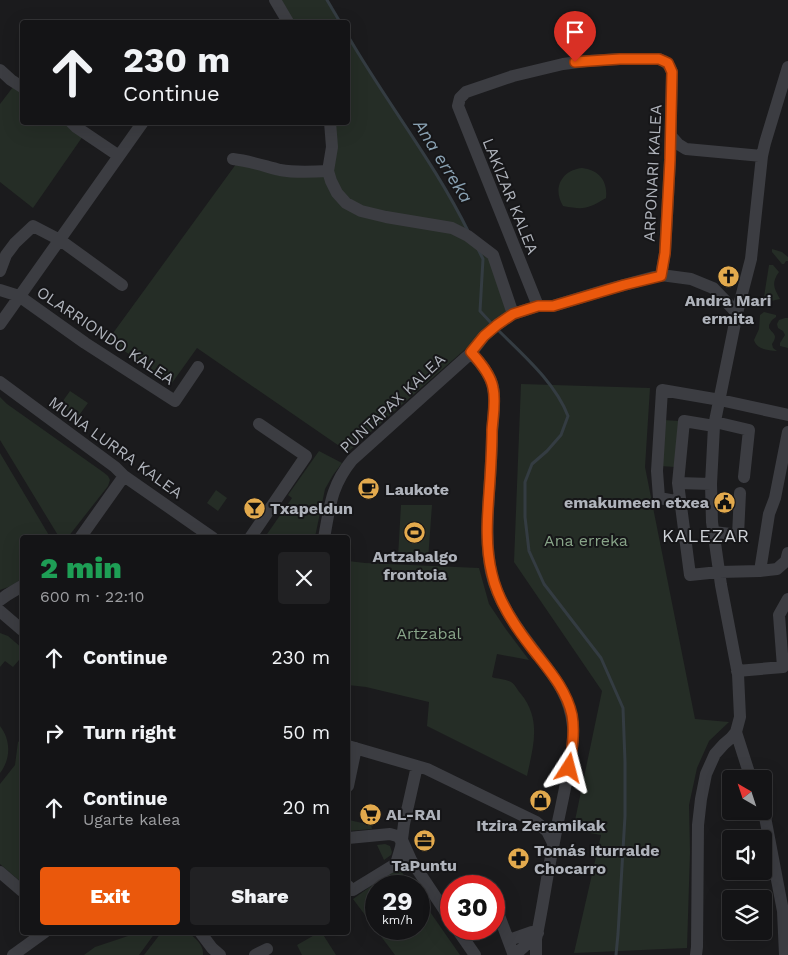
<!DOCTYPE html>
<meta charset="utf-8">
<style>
body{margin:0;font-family:"Work Sans",sans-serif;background:#212123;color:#f1f3f6;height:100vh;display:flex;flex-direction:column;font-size:19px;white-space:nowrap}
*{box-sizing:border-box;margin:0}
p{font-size:16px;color:#9d9ea1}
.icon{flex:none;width:28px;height:28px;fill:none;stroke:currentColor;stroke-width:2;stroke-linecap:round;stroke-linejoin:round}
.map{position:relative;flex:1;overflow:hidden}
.drawer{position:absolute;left:20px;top:535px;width:330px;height:400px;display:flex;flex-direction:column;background:#141416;border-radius:5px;box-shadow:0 5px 20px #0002,0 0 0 1px #333335}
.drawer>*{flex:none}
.top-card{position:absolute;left:20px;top:20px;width:330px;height:105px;border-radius:5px;box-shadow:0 5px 20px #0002,0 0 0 1px #333335;background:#141416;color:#f1f3f6;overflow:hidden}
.needle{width:32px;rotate:321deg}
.fabs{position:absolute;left:722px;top:770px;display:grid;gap:10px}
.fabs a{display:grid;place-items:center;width:50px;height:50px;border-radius:5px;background:#141416;box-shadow:0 5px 20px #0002,0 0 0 1px #333335;font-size:25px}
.speed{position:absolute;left:365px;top:875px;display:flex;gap:10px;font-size:25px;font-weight:700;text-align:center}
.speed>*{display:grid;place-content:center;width:65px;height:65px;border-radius:50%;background:#141416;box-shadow:0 5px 20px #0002,0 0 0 1px #333335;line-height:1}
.speed small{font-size:12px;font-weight:400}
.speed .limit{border:8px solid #d22;background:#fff;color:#111}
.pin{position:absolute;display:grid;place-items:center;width:42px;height:42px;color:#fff;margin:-51px -21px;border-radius:50% 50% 50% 0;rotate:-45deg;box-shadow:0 0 5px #0007}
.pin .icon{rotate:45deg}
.me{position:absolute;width:55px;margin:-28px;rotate:9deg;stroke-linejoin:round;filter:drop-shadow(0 0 4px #0008)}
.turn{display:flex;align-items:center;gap:18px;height:105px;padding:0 20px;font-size:22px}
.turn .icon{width:65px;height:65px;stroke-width:2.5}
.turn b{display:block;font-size:35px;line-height:42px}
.round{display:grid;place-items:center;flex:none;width:52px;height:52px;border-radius:5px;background:#212123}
.head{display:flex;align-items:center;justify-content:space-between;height:85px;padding:0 20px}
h1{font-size:30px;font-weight:800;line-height:38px;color:#1e9e55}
.cta{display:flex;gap:10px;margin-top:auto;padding:10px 20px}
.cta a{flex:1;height:58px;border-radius:5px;background:#ea580c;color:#fff;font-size:20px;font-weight:800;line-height:58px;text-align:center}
.cta a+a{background:#212123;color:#f1f3f6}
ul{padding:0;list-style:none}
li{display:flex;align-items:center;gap:15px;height:75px;padding:0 20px}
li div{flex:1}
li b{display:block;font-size:19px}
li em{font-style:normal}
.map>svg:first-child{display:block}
</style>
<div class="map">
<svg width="788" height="955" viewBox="0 0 788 955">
<rect width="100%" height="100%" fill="#1b1b1d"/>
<path fill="#252d26" d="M275,0h52l13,22h-52z
M348,36l15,25 47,70 45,73 17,34 21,17 19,55 -50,42 -114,100 -151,-104 -25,35 -64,-43 131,-180 89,11 2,-48 18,-1z
M13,87l9,7v28l42,1 19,13 -50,72 -33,-26v-78z
M582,168c17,2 26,13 24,30 -19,11 -21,12 -43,8 -11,-18 -1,-36 19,-38z
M772,249l10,3 6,5v4h-2l-2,3h-2l-10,-12z
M769,265h4l6,7c-8,11 -5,16 1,27l-9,2 -7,-4z
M764,312l12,3v2l-4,3 -3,5v3c5,7 9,7 3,16l1,4 4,3c-9,-1 -20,-1 -23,-11l5,-11 1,-14z
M785,318h3v30l-8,-2v-3l5,-8 -2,-4 -5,-3 -1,-4 2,-4z
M521,384l129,4 -5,79 50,252 34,3 -20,19 -12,27 -8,37 1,47 -3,96 -113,5 27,-118 -28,-5 29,-139 -88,-129z
M70,391l18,12 -11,15 -17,-13z
M0,397l7,7 96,68 5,4 2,4 -2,6 -40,51h-9l-59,-97z
M663,420l16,1 -4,46 -15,-1z
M319,451l23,12 -9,12 -8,14 -10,48h-50l27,-39 -4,-3z
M0,453l50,84 -28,1v40l-8,7 -14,5z
M216,490l11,8 -9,13 -11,-8z
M401,505h31l-4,55 -30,-3z
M348,561l17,2 114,5 10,36 16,24 24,32 -32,-6 -5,23c5,2 14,2 19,5 4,2 7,9 10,12 21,26 12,53 6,82l-100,-50 2,-24 -63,-15 -18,-2z
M0,633l8,3 14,12v14l-3,-2 -6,7 -8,-6 -5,6z
M0,726c11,14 11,33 0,47z
M21,740l1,1v142l-22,-19v-80l15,-19 3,-23z
M349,820l22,5 1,4 -24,2v-10z
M385,844l5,2 2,6 -1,3 -7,5 -7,-15z
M398,867l14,19h-36v43h43v-33l41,59h-65l-42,-56z
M137,933h18l-16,22h-55l11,-8z
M161,933h28c7,6 15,12 14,22h-59z
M318,933h4l14,22h-34l-5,-10z"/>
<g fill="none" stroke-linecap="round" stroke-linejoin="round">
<path stroke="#343c42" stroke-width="3" d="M327,0l13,22
M348,36c38,66 87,127 121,197
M478,249l5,10 -3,52 12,13
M497,329c25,25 58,53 71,87l-7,19 -14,16 -15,13 -7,18v35l4,34 15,33 57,74 22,50 2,54v54l-7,118 -2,21"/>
<path stroke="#3c3d42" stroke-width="12" d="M275,0l13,22
M0,70l11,10 11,7
M71,122l5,5 43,29
M330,122l2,25 -4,24 3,10 6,12 9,10 15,8 25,6 66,11 16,8 25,19 20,59
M671,136l7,8 8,5 76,7
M233,159c17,2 31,7 47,11 16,3 32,2 48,1
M0,271l6,-16 9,-12 18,-17 27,14 62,45
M0,290l19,6 66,47 90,58 23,-34
M538,306l-80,-200 2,-8 6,-6 47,-16 50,-12 24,-3 33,-2h39c7,2 11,6 13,13l-2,88 -5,93 -4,22
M0,324l143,-202
M471,353c9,9 19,21 22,34 3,15 0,31 -1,46 0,15 -1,30 -2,45 -2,32 -5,63 1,94 6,27 22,51 39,73 20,27 40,47 43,82 1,15 -2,30 -5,45 -4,24 -10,47 -14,70 -7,32 -11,65 -18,97v16
M0,382l115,85 9,9 89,62
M715,422l34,8 -5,47
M678,483l6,-62 30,5
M711,484l-33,-1 12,92 29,-3 41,-1 17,-2 9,-8 2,-8
M681,502l-22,-4 -2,-27 5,-81 58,10 68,15
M714,532l24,3 2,-42
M80,538l44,-62
M250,538l56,-82 -47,-32
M324,538c6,-32 7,-52 28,-78l119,-107 13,-17 13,-11 16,-11 25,-8h15l56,-17 52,-14 30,4 22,9 24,25
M760,571l9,-57 6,-16 13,-66
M0,600l7,-5 15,-9
M0,611l22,19
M737,671l46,-4 -4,-52 9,-16
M736,732l15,47
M348,746l79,23 109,53 11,9 6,12
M348,786l8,-38
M763,811l2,6 18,94 2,44
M348,838l42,-4 7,2 2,2 3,2 9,20 40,60
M396,864l5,-17 3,-23 13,-58
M0,872l22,19
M348,886l1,4h4l49,-30
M497,910l16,43
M457,929l18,26
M200,932l12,16 8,7
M509,940l23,-8 6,1
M517,953l11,-10 10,-10
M13,955l32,-23
M255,955l12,-6
M696,955l1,-8 1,-122 3,-26 5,-25 9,-20 9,-10 7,-6 5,-6 4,-15 -2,-43 -17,-89 -9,-63 -1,-38 3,-58 23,-113 14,-54 11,-103 3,-13 23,-76"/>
</g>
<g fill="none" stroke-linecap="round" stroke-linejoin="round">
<defs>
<path id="route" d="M569,768c3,-18 6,-36 3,-53 -6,-27 -25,-47 -41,-68 -17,-22 -33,-46 -39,-73 -8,-32 -4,-64 -2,-95 1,-17 2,-33 2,-49 1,-14 4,-29 1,-42 -2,-13 -13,-26 -22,-36l13,-16 13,-11 16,-11 25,-8h15l71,-21 37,-9 4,-23 5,-93 2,-88 -4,-9 -9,-4h-39l-45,3"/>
</defs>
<use href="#route" stroke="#983908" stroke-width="12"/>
<use href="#route" stroke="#ea580c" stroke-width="9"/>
</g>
<defs>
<symbol id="church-disc" viewBox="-11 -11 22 22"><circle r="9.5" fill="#e3aa4d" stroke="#161618"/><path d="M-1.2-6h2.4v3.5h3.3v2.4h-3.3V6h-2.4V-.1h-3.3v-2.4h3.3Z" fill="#111"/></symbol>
<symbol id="cafe-disc" viewBox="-11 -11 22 22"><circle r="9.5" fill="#e3aa4d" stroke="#161618"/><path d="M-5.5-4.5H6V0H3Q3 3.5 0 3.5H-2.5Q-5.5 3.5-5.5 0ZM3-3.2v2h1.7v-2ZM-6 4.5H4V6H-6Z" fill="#111"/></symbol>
<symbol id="civic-disc" viewBox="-11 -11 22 22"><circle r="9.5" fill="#e3aa4d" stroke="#161618"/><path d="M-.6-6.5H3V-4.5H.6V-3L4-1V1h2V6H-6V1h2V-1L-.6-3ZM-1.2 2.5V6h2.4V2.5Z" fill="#111"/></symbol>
<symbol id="bar-disc" viewBox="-11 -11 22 22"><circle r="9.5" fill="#e3aa4d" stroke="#161618"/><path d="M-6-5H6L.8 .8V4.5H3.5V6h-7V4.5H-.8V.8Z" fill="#111"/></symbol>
<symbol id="stadium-disc" viewBox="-11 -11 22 22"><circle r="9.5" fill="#e3aa4d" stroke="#161618"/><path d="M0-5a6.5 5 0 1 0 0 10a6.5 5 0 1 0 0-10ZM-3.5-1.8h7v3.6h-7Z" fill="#111"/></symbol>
<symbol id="shop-disc" viewBox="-11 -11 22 22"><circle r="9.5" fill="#e3aa4d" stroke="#161618"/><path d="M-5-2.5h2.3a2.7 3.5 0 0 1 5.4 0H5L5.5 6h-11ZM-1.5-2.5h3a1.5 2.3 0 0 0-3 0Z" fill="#111"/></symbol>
<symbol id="supermarket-disc" viewBox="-11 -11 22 22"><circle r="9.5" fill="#e3aa4d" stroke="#161618"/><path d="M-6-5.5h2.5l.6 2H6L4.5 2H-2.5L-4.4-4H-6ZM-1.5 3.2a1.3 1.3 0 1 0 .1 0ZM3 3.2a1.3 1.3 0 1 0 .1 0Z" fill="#111"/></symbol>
<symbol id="office-disc" viewBox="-11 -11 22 22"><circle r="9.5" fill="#e3aa4d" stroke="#161618"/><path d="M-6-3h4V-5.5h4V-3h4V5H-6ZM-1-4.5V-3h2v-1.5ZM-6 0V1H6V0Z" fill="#111"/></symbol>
<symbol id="pharmacy-disc" viewBox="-11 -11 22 22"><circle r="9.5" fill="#e3aa4d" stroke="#161618"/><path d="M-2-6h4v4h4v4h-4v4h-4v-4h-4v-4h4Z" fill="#111"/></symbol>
</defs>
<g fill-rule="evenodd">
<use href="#church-disc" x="716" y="264" width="25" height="25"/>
<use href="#cafe-disc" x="356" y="476" width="25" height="25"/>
<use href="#civic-disc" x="712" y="490" width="25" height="25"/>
<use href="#bar-disc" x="242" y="496" width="25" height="25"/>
<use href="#stadium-disc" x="402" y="520" width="25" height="25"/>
<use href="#shop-disc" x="528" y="788" width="25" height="25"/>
<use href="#supermarket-disc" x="358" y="802" width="25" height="25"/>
<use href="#office-disc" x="412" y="828" width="25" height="25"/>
<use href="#pharmacy-disc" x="506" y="846" width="25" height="25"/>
</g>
<g text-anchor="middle" stroke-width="4" stroke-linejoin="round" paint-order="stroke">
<g font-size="16" fill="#afb3bb" stroke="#161618">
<text transform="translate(652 173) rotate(-87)" y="6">ARPONARI KALEA</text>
<text transform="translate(511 196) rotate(68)" y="6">LAKIZAR KALEA</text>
<text transform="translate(106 335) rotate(34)" y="6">OLARRIONDO KALEA</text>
<text transform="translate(392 403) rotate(-43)" y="6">PUNTAPAX KALEA</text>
<text transform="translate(116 447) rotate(36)" y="6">MUNA LURRA KALEA</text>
</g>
<g font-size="16" font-weight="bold" fill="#afb3bb" stroke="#161618">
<text x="728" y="306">Andra Mari<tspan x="728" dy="18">ermita</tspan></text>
<text x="385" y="495" text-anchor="start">Laukote</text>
<text x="709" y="508" text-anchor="end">emakumeen etxea</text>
<text x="270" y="514" text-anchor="start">Txapeldun</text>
<text x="415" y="562">Artzabalgo<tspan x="415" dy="18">frontoia</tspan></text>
<text x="386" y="820" text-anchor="start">AL-RAI</text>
<text x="541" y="831">Itzira Zeramikak</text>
<text x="534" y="856" text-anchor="start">Tomás Iturralde<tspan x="534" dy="18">Chocarro</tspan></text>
<text x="424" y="871">TaPuntu</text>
</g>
<g font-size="16" fill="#88a488" stroke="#161618">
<text x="586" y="546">Ana erreka</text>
<text x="429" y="639">Artzabal</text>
</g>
<g font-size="18" font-style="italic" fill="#89a1b2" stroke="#161618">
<text transform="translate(443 161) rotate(58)" y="6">Ana erreka</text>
</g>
<g font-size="18" letter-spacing="1" fill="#cfd2d7" stroke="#161618">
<text x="706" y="542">KALEZAR</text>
</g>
</g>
</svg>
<div class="fabs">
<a><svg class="needle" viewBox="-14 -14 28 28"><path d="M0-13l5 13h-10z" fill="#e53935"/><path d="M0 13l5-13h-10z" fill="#9d9ea1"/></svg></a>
<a><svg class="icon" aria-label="sound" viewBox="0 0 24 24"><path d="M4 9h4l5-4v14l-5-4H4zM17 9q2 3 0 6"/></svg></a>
<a><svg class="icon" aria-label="layers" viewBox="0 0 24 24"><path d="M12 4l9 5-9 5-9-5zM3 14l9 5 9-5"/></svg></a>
</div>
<div class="speed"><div>29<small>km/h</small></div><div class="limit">30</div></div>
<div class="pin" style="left:575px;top:62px;background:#d93025"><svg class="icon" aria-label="arrive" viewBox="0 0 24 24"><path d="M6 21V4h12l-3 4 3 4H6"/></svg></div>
<svg class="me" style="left:569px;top:768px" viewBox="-20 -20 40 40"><path d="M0-17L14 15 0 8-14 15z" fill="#ea580c" stroke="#fff" stroke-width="4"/></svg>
<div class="top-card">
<div class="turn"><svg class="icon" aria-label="ahead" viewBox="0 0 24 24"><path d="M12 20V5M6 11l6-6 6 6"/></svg><div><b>230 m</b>Continue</div></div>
</div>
<section class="drawer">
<div class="head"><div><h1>2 min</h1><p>600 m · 22:10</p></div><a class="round"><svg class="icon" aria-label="close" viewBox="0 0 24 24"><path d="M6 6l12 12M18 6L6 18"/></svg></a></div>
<ul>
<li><svg class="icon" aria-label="ahead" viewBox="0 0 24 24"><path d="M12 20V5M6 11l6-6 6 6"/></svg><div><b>Continue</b></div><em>230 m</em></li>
<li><svg class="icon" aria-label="right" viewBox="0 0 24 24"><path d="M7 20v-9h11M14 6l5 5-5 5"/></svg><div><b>Turn right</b></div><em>50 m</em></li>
<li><svg class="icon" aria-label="ahead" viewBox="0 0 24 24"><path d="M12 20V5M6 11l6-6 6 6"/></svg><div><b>Continue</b><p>Ugarte kalea</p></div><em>20 m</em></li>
</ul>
<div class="cta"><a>Exit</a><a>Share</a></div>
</section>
</div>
